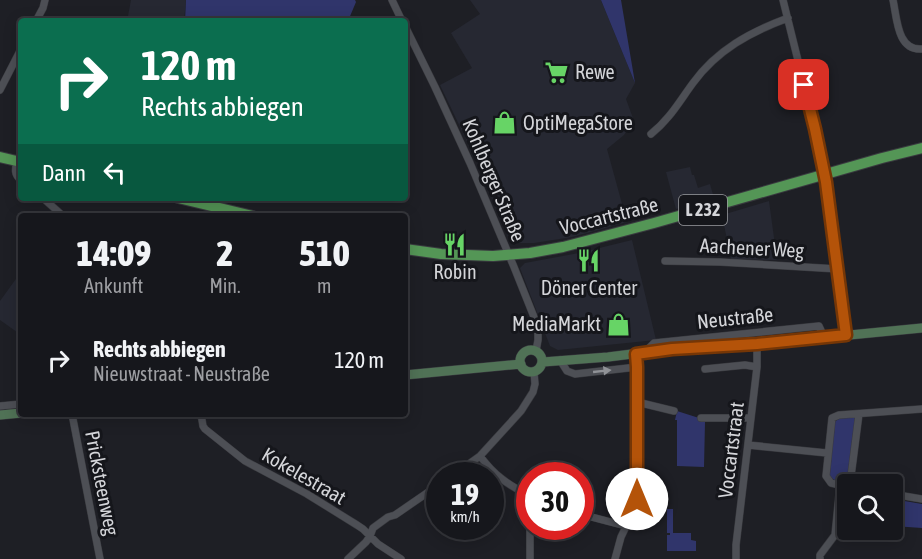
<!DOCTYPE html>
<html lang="de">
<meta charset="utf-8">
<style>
body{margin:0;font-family:"Asap Condensed",sans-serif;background:#232429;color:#f1f3f6;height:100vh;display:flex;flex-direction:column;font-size:22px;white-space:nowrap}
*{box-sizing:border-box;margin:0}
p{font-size:20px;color:#9e9fa3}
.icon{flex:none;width:33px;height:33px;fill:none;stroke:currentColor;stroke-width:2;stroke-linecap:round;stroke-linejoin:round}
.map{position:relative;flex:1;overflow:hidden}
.details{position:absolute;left:18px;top:213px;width:390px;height:204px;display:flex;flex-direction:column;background:#16171c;border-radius:6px;box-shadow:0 3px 15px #0003,0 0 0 2px #35363b}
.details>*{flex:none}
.guide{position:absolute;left:18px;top:18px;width:390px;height:183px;border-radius:6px;box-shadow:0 3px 15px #0003,0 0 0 2px #35363b;background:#0b6e4f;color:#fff;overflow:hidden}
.fabs{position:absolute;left:837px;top:474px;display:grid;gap:12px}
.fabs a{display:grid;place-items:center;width:66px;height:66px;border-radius:6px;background:#16171c;box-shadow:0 3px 15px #0003,0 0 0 2px #35363b;font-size:30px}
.speed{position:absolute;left:426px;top:462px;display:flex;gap:12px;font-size:30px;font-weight:700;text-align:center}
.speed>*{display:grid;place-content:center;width:78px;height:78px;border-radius:50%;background:#16171c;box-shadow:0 3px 15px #0003,0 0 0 2px #35363b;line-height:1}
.speed small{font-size:15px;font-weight:400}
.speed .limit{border:9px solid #d22;background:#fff;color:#111}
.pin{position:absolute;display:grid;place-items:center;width:51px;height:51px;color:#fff;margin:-26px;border-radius:12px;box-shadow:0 3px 9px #0006}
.me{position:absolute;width:66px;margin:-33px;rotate:0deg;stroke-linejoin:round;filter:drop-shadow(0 0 4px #0008)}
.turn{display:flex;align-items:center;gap:21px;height:126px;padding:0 24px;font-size:27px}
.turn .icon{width:78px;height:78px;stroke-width:2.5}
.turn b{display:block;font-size:42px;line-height:51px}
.then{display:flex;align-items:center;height:57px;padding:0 24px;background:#0003;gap:12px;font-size:22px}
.eta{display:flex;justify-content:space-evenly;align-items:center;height:102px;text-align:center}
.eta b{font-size:36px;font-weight:800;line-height:42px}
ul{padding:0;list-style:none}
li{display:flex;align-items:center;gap:18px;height:90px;padding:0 24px}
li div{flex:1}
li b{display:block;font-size:22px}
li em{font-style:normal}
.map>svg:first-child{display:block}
</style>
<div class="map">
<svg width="922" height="559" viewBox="0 0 922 559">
<rect width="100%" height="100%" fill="#1e1f25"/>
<path fill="#262832" d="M131,0h55l-2,21h-55l-1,-5z
M470,0h131l34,83 -9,16 8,22 -10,14 -17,14 20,73 -55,15 -38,6h-17l-10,-8 -31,-75 -36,-75 32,-17 -21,-35 29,-19z
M690,167l2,8h2l4,13 12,-4 4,14 -38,11 -10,-37z
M769,201l8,59 -46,-1 -9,-44z
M632,240l24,100 -98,10 -8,-4 -30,-78 5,-5 54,-10z
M21,272v63l-21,-15v-19z"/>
<path fill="#30356b" d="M186,0h169l1,2 -8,19h-163z
M601,0h20l14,83z
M677,411l22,7 1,4h5l-1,45 -27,-1v-46h-2z
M856,417l-8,66c-8,-1 -15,-1 -20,-9l6,-52 6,-4z
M893,499l29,5v24l-29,-2z
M667,509h6v24h18v7l5,1v10h-29v-16h3v-2h-3z"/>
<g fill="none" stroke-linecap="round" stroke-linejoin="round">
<defs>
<path id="street" d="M392,0l10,21
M783,0l32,129 8,39 15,101 8,66
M893,0c4,18 4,51 29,49
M36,21l7,-13 2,-8
M405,26l30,61 35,76 44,104 24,60v13l-2,11
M0,90l21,-41
M651,134c18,-14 28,-32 42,-51 24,-33 57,-51 95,-65
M17,161c-2,8 -3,14 4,19
M43,198l20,18
M665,261l55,1 118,7
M645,352l9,-9 165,-17 5,11
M560,360l7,11 8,3 62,-7
M705,369l40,-4 12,2
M637,402l37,9
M0,406l21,-2
M72,414l28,145
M201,414l2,12 2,3 40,32 62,33 50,31 6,4 15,15 23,15
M701,418h50
M748,445l79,8
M480,456c14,19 28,29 50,40
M452,476l28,-20 41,-45 12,-19 2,-8 -1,-12
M850,484l9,-70
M848,487l-17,-4 -5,-7 6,-58 7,-3 83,-6
M892,494l30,5
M580,514l46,12
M348,559l18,-17 4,-6 3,-8 15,-11 7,-2 45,-31
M530,559v-33
M615,559l6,-22 14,-29 2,-9v-132l-1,-13
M736,559v-14l21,-178v-23
M820,559v-4l15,-20 5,-50"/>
<path id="secondary" d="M520 361a11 11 0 1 1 22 0a11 11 0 1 1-22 0Z
M543,362l65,-5 64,-8 85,-5 165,-16
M405,375l116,-11
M0,415l21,-2"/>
<path id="primary" d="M0,157l21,5
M178,198l75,18
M405,249l36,5 52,2 37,-3 33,-6 91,-24 228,-65 40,-10"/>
</defs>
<use href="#street" stroke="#393a3f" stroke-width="8"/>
<use href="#secondary" stroke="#393a3f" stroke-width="10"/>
<use href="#primary" stroke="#393a3f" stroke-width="12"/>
<use href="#street" stroke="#4d4f55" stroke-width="7"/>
<use href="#secondary" stroke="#507256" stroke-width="9"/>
<use href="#primary" stroke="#549656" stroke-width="10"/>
</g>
<defs><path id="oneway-solid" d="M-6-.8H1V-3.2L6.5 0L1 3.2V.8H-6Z" transform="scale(1.5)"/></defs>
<use fill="#909297" href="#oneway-solid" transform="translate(602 371) rotate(-6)"/>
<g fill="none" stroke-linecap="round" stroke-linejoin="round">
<defs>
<path id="route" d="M637,499v-132l-1,-13 36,-5 85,-5 89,-9 -20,-153 -11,-53 -11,-44"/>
</defs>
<use href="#route" stroke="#753606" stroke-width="15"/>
<use href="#route" stroke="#b45309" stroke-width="10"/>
</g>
<defs>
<symbol id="supermarket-bare" viewBox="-9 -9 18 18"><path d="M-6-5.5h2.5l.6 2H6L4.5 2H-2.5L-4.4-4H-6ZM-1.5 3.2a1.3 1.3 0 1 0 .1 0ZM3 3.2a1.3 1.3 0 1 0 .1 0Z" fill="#67d466" stroke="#15161b" stroke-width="2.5" paint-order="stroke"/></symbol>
<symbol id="shop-bare" viewBox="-9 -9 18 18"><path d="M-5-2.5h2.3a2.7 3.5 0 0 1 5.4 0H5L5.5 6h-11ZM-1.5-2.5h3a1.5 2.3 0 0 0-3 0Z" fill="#67d466" stroke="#15161b" stroke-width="2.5" paint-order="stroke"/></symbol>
<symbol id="restaurant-bare" viewBox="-9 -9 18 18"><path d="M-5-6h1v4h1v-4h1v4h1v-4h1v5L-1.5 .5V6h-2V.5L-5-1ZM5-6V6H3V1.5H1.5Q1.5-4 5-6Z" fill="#67d466" stroke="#15161b" stroke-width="2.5" paint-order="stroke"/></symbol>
</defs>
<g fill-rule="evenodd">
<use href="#supermarket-bare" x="540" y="56" width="33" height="33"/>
<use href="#shop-bare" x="488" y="106" width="33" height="33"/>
<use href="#restaurant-bare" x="438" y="228" width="33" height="33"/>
<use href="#restaurant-bare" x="572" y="244" width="33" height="33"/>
<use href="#shop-bare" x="602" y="308" width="33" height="33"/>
</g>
<g text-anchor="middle" stroke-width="6" stroke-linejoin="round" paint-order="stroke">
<rect fill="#15161b" stroke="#9b9ca0" stroke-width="1.5" x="679" y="195" width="48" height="30" rx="4.5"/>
<g font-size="18" font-weight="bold" fill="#d4d5d9">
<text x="703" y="216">L 232</text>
</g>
<g font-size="20" fill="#d4d5d9" stroke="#15161b" text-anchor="start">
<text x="575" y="79">Rewe</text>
<text x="523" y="130">OptiMegaStore</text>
<text x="455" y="279" text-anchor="middle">Robin</text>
<text x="589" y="295" text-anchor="middle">Döner Center</text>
<text x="601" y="331" text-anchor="end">MediaMarkt</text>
</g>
<g font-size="20" fill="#d4d5d9" stroke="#15161b">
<text transform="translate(494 180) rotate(67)" y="7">Kohlberger Straße</text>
<text transform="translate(609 216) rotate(-14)" y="7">Voccartstraße</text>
<text transform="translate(752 248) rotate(3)" y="7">Aachener Weg</text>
<text transform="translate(735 318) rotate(-6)" y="7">Neustraße</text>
<text transform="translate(731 450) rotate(-83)" y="7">Voccartstraat</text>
<text transform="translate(304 476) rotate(30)" y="7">Kokelestraat</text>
<text transform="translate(102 483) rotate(79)" y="7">Pricksteenweg</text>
</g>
</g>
</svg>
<div class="fabs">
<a><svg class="icon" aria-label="search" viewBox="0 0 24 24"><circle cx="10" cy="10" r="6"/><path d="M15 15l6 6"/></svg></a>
</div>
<div class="speed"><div>19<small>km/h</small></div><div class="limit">30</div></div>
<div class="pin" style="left:804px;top:85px;background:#d93025"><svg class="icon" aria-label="arrive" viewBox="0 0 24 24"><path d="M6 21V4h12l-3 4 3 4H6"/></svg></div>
<svg class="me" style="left:637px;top:499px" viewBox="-20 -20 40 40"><circle r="19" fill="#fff"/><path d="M0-13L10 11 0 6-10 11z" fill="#b45309"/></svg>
<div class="guide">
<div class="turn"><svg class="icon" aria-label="right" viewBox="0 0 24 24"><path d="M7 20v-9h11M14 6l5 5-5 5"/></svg><div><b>120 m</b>Rechts abbiegen</div></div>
<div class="then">Dann<svg class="icon" aria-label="left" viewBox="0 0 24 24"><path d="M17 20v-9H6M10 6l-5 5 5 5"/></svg></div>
</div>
<section class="details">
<div class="eta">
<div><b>14:09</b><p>Ankunft</p></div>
<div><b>2</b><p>Min.</p></div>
<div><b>510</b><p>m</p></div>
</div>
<ul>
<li><svg class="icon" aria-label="right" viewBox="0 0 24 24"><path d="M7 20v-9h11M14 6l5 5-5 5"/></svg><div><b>Rechts abbiegen</b><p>Nieuwstraat - Neustraße</p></div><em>120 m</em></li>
</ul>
</section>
</div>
